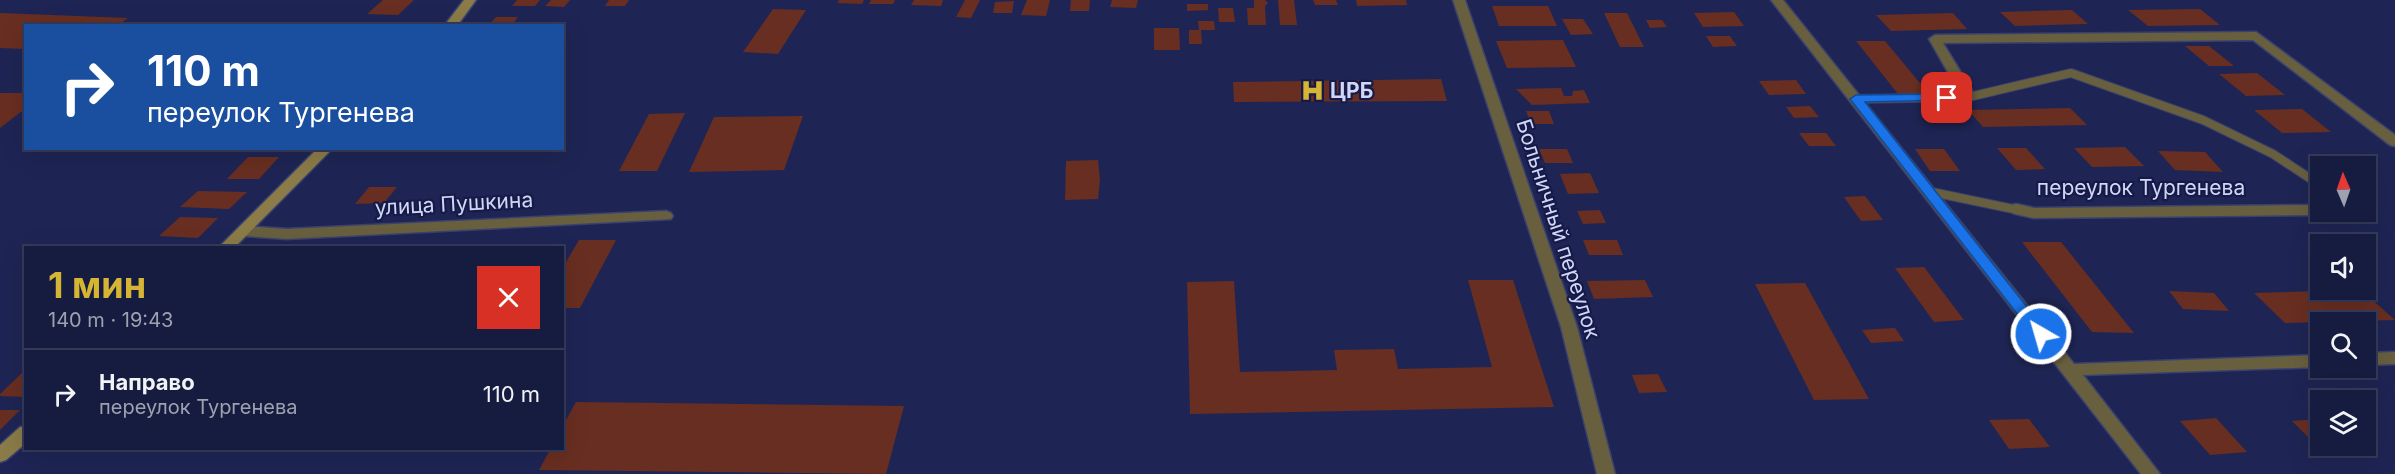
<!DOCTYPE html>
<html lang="ru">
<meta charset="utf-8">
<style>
body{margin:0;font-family:Inter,sans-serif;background:#1f2546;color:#f1f3f6;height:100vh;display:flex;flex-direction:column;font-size:22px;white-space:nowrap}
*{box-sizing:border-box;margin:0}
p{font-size:20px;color:#9ea1b0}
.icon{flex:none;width:33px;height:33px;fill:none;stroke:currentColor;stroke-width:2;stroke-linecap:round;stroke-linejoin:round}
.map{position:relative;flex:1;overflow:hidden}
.drawer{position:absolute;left:24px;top:246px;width:540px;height:204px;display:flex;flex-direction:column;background:#161c3f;border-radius:0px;box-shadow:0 6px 24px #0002,0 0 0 2px #353a59}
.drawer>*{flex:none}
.top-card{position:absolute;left:24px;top:24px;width:540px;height:126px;border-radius:0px;box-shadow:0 6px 24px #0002,0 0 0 2px #353a59;background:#1a4fa0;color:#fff;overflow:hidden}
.needle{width:39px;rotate:358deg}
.controls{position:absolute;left:2310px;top:156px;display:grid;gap:12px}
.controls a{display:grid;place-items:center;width:66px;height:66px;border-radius:0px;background:#161c3f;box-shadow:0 6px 24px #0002,0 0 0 2px #353a59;font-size:30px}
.pin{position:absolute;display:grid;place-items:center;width:51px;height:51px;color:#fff;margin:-26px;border-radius:12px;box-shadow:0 3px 9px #0006}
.me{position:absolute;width:66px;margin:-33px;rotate:322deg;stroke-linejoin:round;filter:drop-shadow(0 0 4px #0008)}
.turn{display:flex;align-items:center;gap:21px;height:126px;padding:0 24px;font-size:27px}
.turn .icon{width:78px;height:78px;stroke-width:2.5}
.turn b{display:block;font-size:42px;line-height:51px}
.round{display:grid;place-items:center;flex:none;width:63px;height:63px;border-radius:0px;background:#1f2546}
.summary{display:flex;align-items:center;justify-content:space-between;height:102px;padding:0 24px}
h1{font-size:36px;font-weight:700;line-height:45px;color:#d6b534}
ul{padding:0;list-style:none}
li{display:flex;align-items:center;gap:18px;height:90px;padding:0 24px;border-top:2px solid #353a59}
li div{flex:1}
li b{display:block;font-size:22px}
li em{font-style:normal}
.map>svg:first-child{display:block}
</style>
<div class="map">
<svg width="2395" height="474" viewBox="0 0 2395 474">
<rect width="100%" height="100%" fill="#1e2554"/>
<path fill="#682e21" d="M383,0h31l-16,15 -31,-1z
M517,0h23l-5,6h-23z
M551,0h19l-6,7 -19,-1z
M609,0h20l-4,6h-20z
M839,0h25l-2,4 -25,-1z
M871,0h24l-2,4h-24z
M914,0h29l-2,6 -30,-1z
M965,0h15l-9,18 -15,-1z
M1027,0h23l-4,16 -25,-1z
M1071,0h19l-1,11h-19z
M1112,0h26l-2,8 -26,-1z
M1254,0h11l3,3 -3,3 1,19h-18l-1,-17h7z
M1278,0h16l3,25h-17z
M1313,0h23l2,5h-23z
M1356,0h50l1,5 -50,1z
M1014,1l-2,12h-19l2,-11z
M1187,4h21v6l-21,1z
M1492,6h56l9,20h-58z
M1218,8h15l2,14h-16z
M773,9l33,1 -28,44 -35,-2z
M2200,9l20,16 -72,1 -20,-16z
M2072,10l16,14 -73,2 -15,-14z
M1734,12l10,14 -41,1 -9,-14z
M0,13l128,5 -11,8h-91v23l-26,-1z
M1604,13h23l17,34h-24z
M1953,13l14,16 -76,2 -15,-16z
M496,17h22l-7,9h-23z
M1562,19h21l10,15 -22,1z
M1646,20h16l5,7 -17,1z
M1198,21h16l1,9h-14l1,14h-13v-14h10z
M1154,28h25l1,22h-26z
M1706,36h24l7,10 -24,1z
M1563,40l13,27 -69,1 -11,-27z
M1856,41h29l44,53h-31z
M2185,46h24l25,20h-25z
M2257,73l28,22 -39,1 -27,-22z
M1441,79l6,22 -213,1 -1,-20z
M1796,80l10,14 -37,1 -10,-14z
M1561,88l3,8h8l1,-5 11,-1 6,13 -58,2 -16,-16z
M0,93h26v15l-26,20z
M1810,106l9,11 -25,1 -8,-11z
M2070,108l17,17 -104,2 -15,-17z
M2302,109l29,23 -49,1 -28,-23z
M1526,111h23l5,13h-23z
M685,113l-28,58h-38l30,-57z
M803,116l-19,54 -95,2 25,-55z
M1799,133h27l10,13h-27z
M2125,147l19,19 -52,1 -18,-19z
M1997,148h29l19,21 -29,1z
M1539,149h28l6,14h-28z
M1915,149h29l16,22h-30z
M2158,151l47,1 18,20 -48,-2z
M2307,156h36l13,10h-37z
M248,157h31l-20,22h-32z
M1098,160l2,19 -2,20 -33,1 1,-39z
M1590,173l9,20 -31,1 -8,-20z
M369,187h28l-13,16 -29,1z
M198,191l49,1 -18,17 -49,-2z
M1865,196l18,24 -22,1 -17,-24z
M1600,210l6,13 -23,1 -6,-13z
M180,217l38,1 -20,20 -39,-2z
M579,240h37l-36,68h-18v-39z
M1583,240h34l6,15h-34z
M2022,242h39l73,91 -42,-1z
M1924,267l40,53 -30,2 -39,-54z
M1468,280h45l41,127 -364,7 -3,-132 47,-1 6,91 97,-2 -3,-20 60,-1 4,20 94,-2z
M1645,280l8,17 -59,2 -7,-18z
M1805,283l64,116 -55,1 -59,-116z
M2361,290l34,30 -110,3 -31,-30z
M2169,291l45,2 15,18 -46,-2z
M1895,328l9,13 -33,2 -9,-13z
M24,371l2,26 -26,-1v-2z
M1658,374l9,18 -28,1 -7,-18z
M576,402l328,4 -18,68 -347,-4 12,-22h11v-21z
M0,410h20l-20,20z
M2216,418l31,34 -37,3 -30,-34z
M2029,419l21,28 -41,2 -20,-29z
M2320,419v27h20v1l-21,1 -27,-27z"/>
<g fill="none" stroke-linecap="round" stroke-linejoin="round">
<defs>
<path id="service-far1" d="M1856,99l113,-2 102,-24 132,47 70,34 47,31
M1927,191l96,20
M2246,211l74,-1"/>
<path id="service" d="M2016,209l18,4 286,-3"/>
<path id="minor" d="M1453,0h12l112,327 38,147h-18l-36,-147z
M1771,0h12l291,364 246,-9v12l-237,8 77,99h-19z
M2256,32l139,103v11l-5,-1 -137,-105 -310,3 33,54 -7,4 -7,-4 -33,-58 6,-4z
M666,211l5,2 2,3 -2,3 -384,20 -43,-3 -7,-5 7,-5 43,3z
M2395,352v12l-29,1v-12z"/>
<path id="secondary" d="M464,0h12l-19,26h-13z
M318,148h15l-99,100h-16z
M26,426v17l-20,17 -6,2v-17l20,-18z"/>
</defs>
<use href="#service-far1" stroke="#3a416e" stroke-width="10"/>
<use href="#service" stroke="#3a416e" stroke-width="13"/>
<use href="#minor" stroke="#3a416e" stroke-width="3"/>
<use href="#secondary" stroke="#3a416e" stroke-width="3"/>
<use href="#service-far1" stroke="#685f3f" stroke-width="8"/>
<use href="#service" stroke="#685f3f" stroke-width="10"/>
<use href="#minor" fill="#685f3f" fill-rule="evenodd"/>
<use href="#secondary" fill="#8a7b48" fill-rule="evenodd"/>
</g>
<path fill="#1a73e8" stroke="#114b97" stroke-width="1.5" d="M1947,94l6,4 -2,2 -86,2 181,229 2,3 -2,4h-10l-186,-239 6,-4z"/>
<defs>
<symbol id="hospital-bare" viewBox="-9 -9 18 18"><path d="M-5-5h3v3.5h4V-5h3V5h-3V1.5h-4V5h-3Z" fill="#d6b534" stroke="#161a49" stroke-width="2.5" paint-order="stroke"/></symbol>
</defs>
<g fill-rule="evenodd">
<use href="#hospital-bare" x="1296" y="74" width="33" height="33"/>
</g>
<g text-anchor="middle" stroke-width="4.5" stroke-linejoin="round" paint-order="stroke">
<g font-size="21" font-weight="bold" fill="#cfd7f5" stroke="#161a49" text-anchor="start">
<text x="1330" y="98">ЦРБ</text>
</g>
<g font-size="21" fill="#cfd7f5" stroke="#161a49">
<text x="2141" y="195">переулок Тургенева</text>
<text transform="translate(454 204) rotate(-3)" y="7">улица Пушкина</text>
<text transform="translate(1558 229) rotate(72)" y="7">Больничный переулок</text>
</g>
</g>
</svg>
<div class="controls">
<a><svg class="needle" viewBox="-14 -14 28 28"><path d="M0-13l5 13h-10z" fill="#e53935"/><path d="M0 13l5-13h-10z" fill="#9ea1b0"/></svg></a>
<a><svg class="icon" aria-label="sound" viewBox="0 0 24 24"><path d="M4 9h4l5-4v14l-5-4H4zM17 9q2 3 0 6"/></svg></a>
<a><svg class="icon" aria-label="search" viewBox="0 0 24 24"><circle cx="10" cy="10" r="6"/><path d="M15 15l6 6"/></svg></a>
<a><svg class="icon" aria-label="layers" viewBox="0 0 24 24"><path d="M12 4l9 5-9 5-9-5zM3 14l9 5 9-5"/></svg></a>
</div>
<div class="pin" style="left:1947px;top:98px;background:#d93025"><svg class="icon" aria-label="arrive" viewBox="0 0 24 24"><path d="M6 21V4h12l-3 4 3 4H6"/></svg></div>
<svg class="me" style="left:2041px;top:334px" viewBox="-20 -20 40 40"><circle r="17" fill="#1a73e8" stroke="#fff" stroke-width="3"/><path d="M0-11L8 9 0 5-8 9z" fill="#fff"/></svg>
<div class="top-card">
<div class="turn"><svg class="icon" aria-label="right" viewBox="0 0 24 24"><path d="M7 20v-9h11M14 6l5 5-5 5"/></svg><div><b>110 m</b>переулок Тургенева</div></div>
</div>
<section class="drawer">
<div class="summary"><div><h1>1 мин</h1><p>140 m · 19:43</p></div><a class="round" style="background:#d93025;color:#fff"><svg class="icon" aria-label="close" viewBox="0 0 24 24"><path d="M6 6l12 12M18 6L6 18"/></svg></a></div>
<ul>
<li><svg class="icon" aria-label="right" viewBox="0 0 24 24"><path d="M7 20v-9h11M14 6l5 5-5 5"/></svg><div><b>Направо</b><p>переулок Тургенева</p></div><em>110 m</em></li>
</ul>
</section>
</div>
